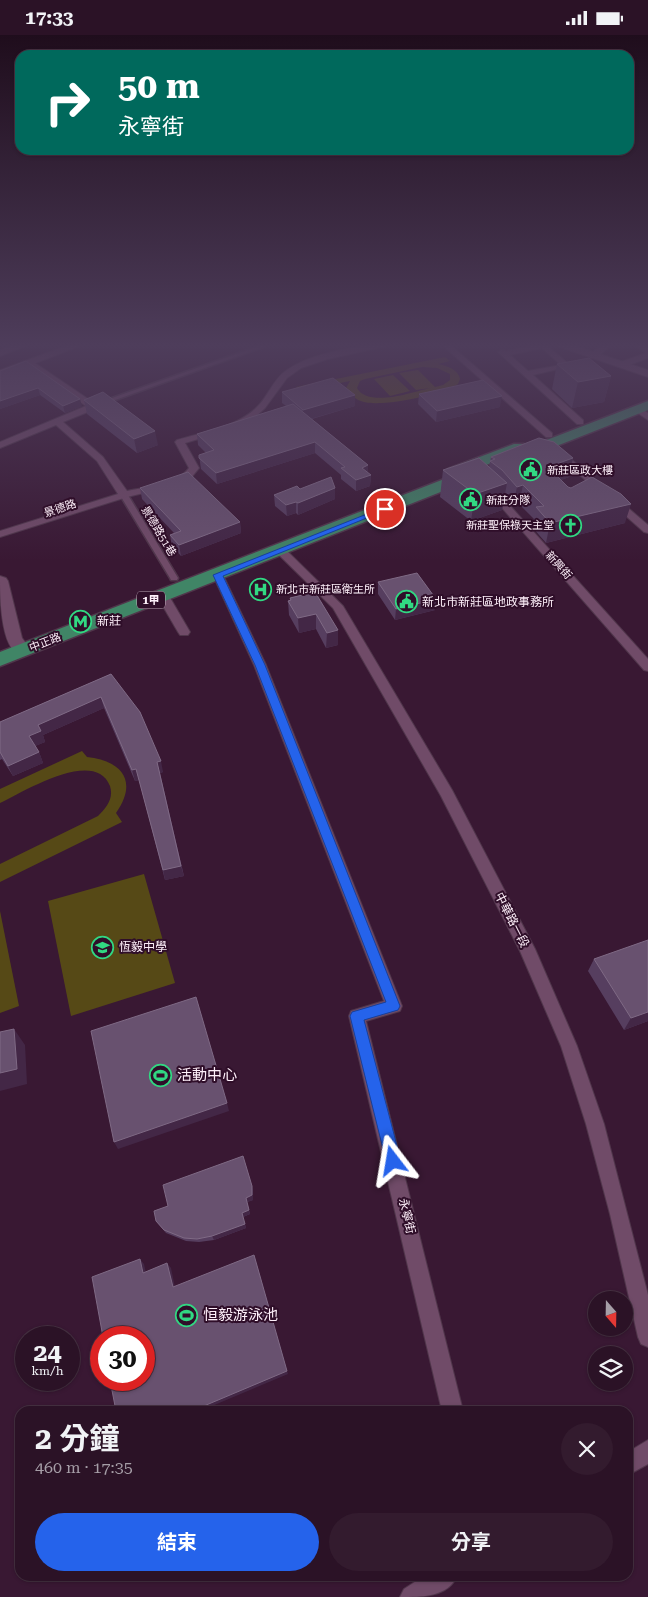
<!DOCTYPE html>
<html lang="zh-TW">
<meta charset="utf-8">
<style>
body{margin:0;font-family:"Roboto Serif","Noto Sans TC",serif;background:#331b2e;color:#f1f3f6;height:100vh;display:flex;flex-direction:column;font-size:19px;white-space:nowrap}
*{box-sizing:border-box;margin:0}
p{font-size:16px;color:#a69ea7}
.icon{flex:none;width:28px;height:28px;fill:none;stroke:currentColor;stroke-width:2;stroke-linecap:round;stroke-linejoin:round}
.map{position:relative;flex:1;overflow:hidden}
.details{position:absolute;left:15px;top:1371px;width:618px;height:175px;display:flex;flex-direction:column;background:#2b1226;border-radius:15px;box-shadow:0 1px 4px #0004,0 0 0 1px #473243}
.details>*{flex:none}
.banner{position:absolute;left:15px;top:15px;width:619px;height:105px;border-radius:15px;box-shadow:0 1px 4px #0004,0 0 0 1px #473243;background:#00695c;color:#fff;overflow:hidden}
.needle{width:32px;rotate:160deg}
.tools{position:absolute;left:588px;top:1256px;display:grid;gap:10px}
.tools a{display:grid;place-items:center;width:45px;height:45px;border-radius:50%;background:#2b1226;box-shadow:0 1px 4px #0004,0 0 0 1px #473243;font-size:25px}
.speed{position:absolute;left:15px;top:1291px;display:flex;gap:10px;font-size:25px;font-weight:700;text-align:center}
.speed>*{display:grid;place-content:center;width:65px;height:65px;border-radius:50%;background:#2b1226;box-shadow:0 1px 4px #0004,0 0 0 1px #473243;line-height:1}
.speed small{font-size:12px;font-weight:400}
.speed .limit{border:8px solid #d22;background:#fff;color:#111}
.pin{position:absolute;display:grid;place-items:center;width:42px;height:42px;color:#fff;margin:-21px;border:2px solid #fff;border-radius:50%;box-shadow:0 1px 5px #0007}
.me{position:absolute;width:55px;margin:-28px;rotate:346deg;stroke-linejoin:round;filter:drop-shadow(0 0 4px #0008)}
.turn{display:flex;align-items:center;gap:18px;height:105px;padding:0 20px;font-size:22px}
.turn .icon{width:65px;height:65px;stroke-width:2.5}
.turn b{display:block;font-size:35px;line-height:42px}
.round{display:grid;place-items:center;flex:none;width:52px;height:52px;border-radius:26px;background:#331b2e}
.head{display:flex;align-items:center;justify-content:space-between;height:85px;padding:0 20px}
h1{font-size:30px;font-weight:700;line-height:38px}
.button{display:flex;gap:10px;margin-top:auto;padding:10px 20px}
.button a{flex:1;height:58px;border-radius:30px;background:#2563eb;color:#fff;font-size:20px;font-weight:700;line-height:58px;text-align:center}
.button a+a{background:#331b2e;color:#f1f3f6}
.status{display:flex;justify-content:space-between;align-items:center;height:35px;padding:0 25px;background:#2b1226;direction:ltr}
.status svg{height:14px;fill:currentColor}
.map>svg:first-child{display:block}
</style>
<div class="status"><b>17:33</b><svg viewBox="0 0 49 12"><path d="M0 12V9h3v3zM5 12V6h3v6zM10 12V3h3v9zM15 12V0h3v12zM26 1h20v11H26zM47 4h2v5h-2z"/></svg></div>
<div class="map">
<svg width="648" height="1562" viewBox="0 0 648 1562">
<rect width="100%" height="100%" fill="#391833"/>
<path fill="#564916" fill-rule="evenodd" d="M445,322l5,4 -12,3c9,2 20,5 22,15l-2,5c-16,11 -75,23 -94,18 -9,-2 -12,-7 -18,-14l4,-7 -51,10 -3,-4zM422,332l15,1 13,6v6l-7,5 -8,2 -17,-17 -19,3 17,17 14,-2c-17,4 -62,20 -73,0l3,-7 5,-2z
M393,340l17,16 -20,5 -16,-17z
M82,716l5,6c36,4 51,25 29,56l6,9 -122,60v-18l98,-48c8,-8 16,-17 12,-30 -15,-39 -87,6 -110,17v-14z
M144,839l31,109 -104,33 -23,-115z
M0,876l19,95 -19,7z"/>
<g fill="none" stroke-linecap="round" stroke-linejoin="round">
<defs>
<path id="pedestrian" d="M267,308h8l-171,61 -6,-1z
M121,458l7,2 50,83 -1,2h-6l-1,-2 -50,-83z"/>
<path id="minor" d="M383,308h17l-72,16 -27,9 -14,10 -22,30 -12,11 -18,9 -50,15 14,25 -9,11 -9,5 -54,13 -127,40v-6l118,-37 -21,-33 -41,-36 -56,23v-6l86,-36 -60,-41v-4h6l62,42 11,-2v4l-42,17 40,35 24,34c20,-4 49,-6 62,-23l-14,-26 2,-2c26,-8 57,-12 78,-31 13,-11 17,-29 32,-39 26,-18 65,-22 96,-27z
M440,308h8l104,90v4h-6z
M544,308l27,23 -38,9 50,45v4h-6l-79,-72 4,-2 4,1zM542,313l19,17 -33,6 -18,-16z
M605,308h9l-18,15h-6v-4z
M631,308h9l8,5v10l-24,9h-6v-4l28,-10z
M638,371l10,7v7l-13,-9 -1,-2z
M559,414l89,76v8l-4,-1 -88,-78 -2,-2z
M492,453l3,1 153,170v12l-4,-1 -155,-177 -2,-2z
M281,513l4,1 58,57 109,184 83,159 42,97 27,78 44,171v52l-7,-3 -3,-7 -28,-123 -24,-90 -25,-78 -41,-95 -79,-155 -108,-188 -56,-55 -1,-2 1,-2z
M218,537l5,3 43,90 136,341 -2,5 -34,10 97,390h-21l-93,-395 2,-5 33,-10 -130,-336 -41,-90z
M163,558l6,3 21,36 -2,3h-8l-2,-3 -21,-36z
M648,1405v24l-20,11v-23z
M424,1541h33c-9,21 -35,21 -57,21l4,-8z"/>
<path id="tertiary" d="M19,308h14l-33,13v-6z
M74,308h13l-87,34v-7z
M553,308h14l81,27v7l-94,-32z"/>
<path id="secondary" d="M0,541l6,2 2,3 14,57 9,12 -3,4c-28,9 -28,-60 -28,-78z"/>
<path id="primary" d="M648,366v9l-117,46h-10l-2,-4 -48,19 5,1 2,3 -2,3 -476,188v-14l452,-176 -4,-1 -3,-3 3,-3 66,-25h10l2,4z"/>
</defs>
<use href="#pedestrian" stroke="#50364b" stroke-width="3"/>
<use href="#minor" stroke="#50364b" stroke-width="2"/>
<use href="#tertiary" stroke="#50364b" stroke-width="2"/>
<use href="#secondary" stroke="#50364b" stroke-width="2"/>
<use href="#primary" stroke="#50364b" stroke-width="3"/>
<use href="#pedestrian" fill="#704b68" fill-rule="evenodd"/>
<use href="#minor" fill="#704b68" fill-rule="evenodd"/>
<use href="#tertiary" fill="#704b68" fill-rule="evenodd"/>
<use href="#secondary" fill="#704b68" fill-rule="evenodd"/>
<use href="#primary" fill="#408566" fill-rule="evenodd"/>
</g>
<path fill="#563e5f" d="M557,329l54,12 -7,26 -32,6 -20,-19z
M0,336l82,35 -17,7 -25,-18 -40,14z
M282,357l73,3v11l-43,13 56,46v8l3,2 -1,11 -14,5 -15,-12v-4l-26,-22 -98,31 -16,-15 -2,-14 7,-2 -8,-8 -1,-11 89,-28 -4,-3z
M419,359l81,13 -64,15 -18,-18z
M84,365l74,45 -21,8 -50,-39z
M491,422l82,1 -4,19 -8,3 7,7 57,36 -79,20 -14,-16 2,-8 -15,-15 -6,2 -8,-9 -3,13 -31,11 -31,-24 3,-27 46,-3z
M140,453l100,34 1,11 -60,23 -9,-10 -2,-11 4,-2 -32,-34z
M335,453v11l-37,16 -2,-2 -9,3 -12,-10 -1,-11 26,-6z
M378,547l58,17 -1,11 -40,10 -17,-26z
M315,557l23,53 -12,3 -10,-19 -17,4 -10,-18 -1,-14 2,-1v-2z
M111,639l52,98 -3,1 24,103 -19,4 -26,-100 -4,1 -31,-73 -61,27 2,7 -10,4 4,6 4,11 -30,13 -11,-17 -2,1v-38z
M594,924l54,62 -24,9 -36,-59z
M253,1155v10l-6,2 3,12 -7,3 3,11 -32,12 -15,2 -13,-1 -20,-8 -10,-12 12,-15z"/>
<path fill="#432746" d="M611,341l-7,26 -32,6 6,-26z
M38,353l2,7 -40,14v-8z
M355,360v11l-52,15v-11z
M502,361l-2,11 -64,15 1,-11z
M80,364l2,7 -17,7 -2,-7z
M155,396l3,14 -21,8 -3,-14z
M315,407v11l-98,31 -1,-11z
M573,423l-4,19 -25,10 4,-20z
M368,430v11l3,-1 -1,11 -14,5v-11l6,-12z
M507,448l-5,27 -31,11 4,-27z
M523,450l-4,19 -6,2 4,-19z
M335,453v11l-37,16v-12z
M296,467v11l-9,3 -1,-11z
M631,469l-6,19 -79,20 4,-20z
M240,487l1,11 -60,23 -2,-11z
M436,564l-1,11 -40,10 1,-11z
M316,579v15l-17,4 -1,-15z
M338,595v15l-12,3 1,-15z
M101,662l3,11 -61,27 2,7 -12,5 -4,-11 9,-11z
M39,717l4,11 -30,13 -5,-10z
M161,726l2,11 -3,1 -3,-11z
M136,734l3,11 -4,1 -3,-11z
M181,831l3,10 -19,4 -2,-10z
M648,977v9l-24,9 7,-12z
M14,994l11,16 2,39 -27,7v-18z
M227,1068l2,8 -111,38 -4,-7z
M252,1151l1,4v10l-6,2 -1,-4z
M249,1175l1,4 -7,3 -1,-4z
M245,1189l1,4 -32,12 -2,-4z
M254,1220l34,119 -88,37h-8z
M140,1224l4,5 3,14 -4,-5z
M167,1228l4,5 5,24 -3,-5z"/>
<path fill="#68516f" stroke="#7f6a85" d="M589,323l22,18 -33,6 -21,-18z
M26,326l54,38 -17,7 -25,-18 -38,13v-30z
M333,343l22,17 -52,15 -21,-18z
M483,345l19,16 -65,15 -18,-17z
M103,357l52,39 -21,8 -50,-39z
M293,369l75,61 -6,3 9,7 -15,5 -15,-12 4,-1 -30,-25 -99,31 -17,-15v-3l15,-5 -17,-16z
M539,403l15,4 19,16 -25,9 20,20 3,1 21,-11 29,17 10,10 -81,19 -14,-16 8,-1 -21,-21 -6,2 -15,-17 -12,-9 5,-2 -4,-2z
M479,423l28,25 -32,11 -32,-24z
M188,437l52,50 -61,23 -9,-10 11,-4 -41,-43z
M331,442l4,11 -37,15 -2,-1 -10,3 -12,-10 23,-9 3,3z
M417,538l19,26 -40,10 -18,-27z
M315,557l23,38 -11,3 -11,-19 -18,4 -10,-17 3,-1 -1,-2z
M111,639l29,38 21,49 -4,1 24,104 -18,4 -27,-101 -4,1 -31,-73 -63,28 3,6 -12,5 10,16 -31,14 -8,-14v-30z
M648,905v72l-17,6 -37,-59z
M196,962l31,106 -113,39 -23,-111z
M14,994l3,40 -17,4v-41z
M243,1121l9,30v9l-6,3 3,12 -7,3 3,11 -33,12 -15,3 -13,-1 -20,-8 -8,-9 -2,-10 14,-5 -5,-21z
M254,1220l33,116 -95,40h-76l-6,-31h34v-43h-41l-11,-60 48,-18 3,14 24,-10 6,24z"/>
<linearGradient id="sky" x2="0" y2="1"><stop stop-color="#1f0d1c"/><stop offset="0.59" stop-color="#4e3d5b"/><stop offset="1" stop-color="#4e3d5b" stop-opacity="0"/></linearGradient>
<rect width="648" height="526" fill="url(#sky)"/>
<path fill="#2563eb" stroke="#184099" d="M382,473l7,1 -166,67 42,89 135,341 -2,4 -34,10 37,141 -3,5 -5,2 -5,-2 -2,-5 -36,-145 2,-4 34,-10 -131,-337 -42,-90z"/>
<defs>
<symbol id="civic-ring" viewBox="-11 -11 22 22"><circle r="9.5" fill="#2f0e29" stroke="#31d882" stroke-width="1.5"/><path d="M-.6-6.5H3V-4.5H.6V-3L4-1V1h2V6H-6V1h2V-1L-.6-3ZM-1.2 2.5V6h2.4V2.5Z" fill="#31d882"/></symbol>
<symbol id="church-ring" viewBox="-11 -11 22 22"><circle r="9.5" fill="#2f0e29" stroke="#31d882" stroke-width="1.5"/><path d="M-1.2-6h2.4v3.5h3.3v2.4h-3.3V6h-2.4V-.1h-3.3v-2.4h3.3Z" fill="#31d882"/></symbol>
<symbol id="hospital-ring" viewBox="-11 -11 22 22"><circle r="9.5" fill="#2f0e29" stroke="#31d882" stroke-width="1.5"/><path d="M-5-5h3v3.5h4V-5h3V5h-3V1.5h-4V5h-3Z" fill="#31d882"/></symbol>
<symbol id="metro-ring" viewBox="-11 -11 22 22"><circle r="9.5" fill="#2f0e29" stroke="#31d882" stroke-width="1.5"/><path d="M-5.5 5V-5H-3L0 0L3-5H5.5V5H3V-.5L0 4L-3-.5V5Z" fill="#31d882"/></symbol>
<symbol id="school-ring" viewBox="-11 -11 22 22"><circle r="9.5" fill="#2f0e29" stroke="#31d882" stroke-width="1.5"/><path d="M0-5L7-2L0 1L-7-2ZM-4 1L0 2.5L4 1V4Q0 6-4 4Z" fill="#31d882"/></symbol>
<symbol id="stadium-ring" viewBox="-11 -11 22 22"><circle r="9.5" fill="#2f0e29" stroke="#31d882" stroke-width="1.5"/><path d="M0-5a6.5 5 0 1 0 0 10a6.5 5 0 1 0 0-10ZM-3.5-1.8h7v3.6h-7Z" fill="#31d882"/></symbol>
</defs>
<g fill-rule="evenodd">
<use href="#civic-ring" x="518" y="422" width="25" height="25"/>
<use href="#civic-ring" x="458" y="452" width="25" height="25"/>
<use href="#church-ring" x="558" y="478" width="25" height="25"/>
<use href="#hospital-ring" x="248" y="542" width="25" height="25"/>
<use href="#civic-ring" x="394" y="554" width="25" height="25"/>
<use href="#metro-ring" x="68" y="574" width="25" height="25"/>
<use href="#school-ring" x="90" y="900" width="25" height="25"/>
<use href="#stadium-ring" x="148" y="1028" width="25" height="25"/>
<use href="#stadium-ring" x="174" y="1268" width="25" height="25"/>
</g>
<g text-anchor="middle" stroke-width="4" stroke-linejoin="round" paint-order="stroke">
<g font-size="11" fill="#fef0fa" stroke="#2f0e29" text-anchor="start">
<text x="547" y="439">新莊區政大樓</text>
<text x="486" y="469">新莊分隊</text>
<text x="554" y="494" text-anchor="end">新莊聖保祿天主堂</text>
<text x="276" y="558">新北市新莊區衛生所</text>
</g>
<g font-size="11" fill="#fef0fa" stroke="#2f0e29">
<text transform="translate(60 473) rotate(-18)" y="4">景德路</text>
<text transform="translate(159 496) rotate(59)" y="4">景德路51巷</text>
<text transform="translate(559 530) rotate(48)" y="4">新興街</text>
<text transform="translate(45 607) rotate(-21)" y="4">中正路</text>
</g>
<rect fill="#2f0e29" stroke="#c0acbb" stroke-width="1" x="137" y="556.5" width="28" height="17" rx="4"/>
<g font-size="11" font-weight="bold" fill="#fef0fa">
<text x="151" y="569">1甲</text>
</g>
<g font-size="12" fill="#fef0fa" stroke="#2f0e29" text-anchor="start">
<text x="422" y="571">新北市新莊區地政事務所</text>
<text x="97" y="590">新莊</text>
<text x="119" y="916">恆毅中學</text>
</g>
<g font-size="12" fill="#fef0fa" stroke="#2f0e29">
<text transform="translate(512 885) rotate(63)" y="4">中華路一段</text>
<text transform="translate(407 1181) rotate(77)" y="4">永寧街</text>
</g>
<g font-size="15" fill="#fef0fa" stroke="#2f0e29" text-anchor="start">
<text x="177" y="1045">活動中心</text>
<text x="203" y="1285">恒毅游泳池</text>
</g>
</g>
</svg>
<div class="tools">
<a><svg class="needle" viewBox="-14 -14 28 28"><path d="M0-13l5 13h-10z" fill="#e53935"/><path d="M0 13l5-13h-10z" fill="#a69ea7"/></svg></a>
<a><svg class="icon" aria-label="layers" viewBox="0 0 24 24"><path d="M12 4l9 5-9 5-9-5zM3 14l9 5 9-5"/></svg></a>
</div>
<div class="speed"><div>24<small>km/h</small></div><div class="limit">30</div></div>
<div class="pin" style="left:385px;top:474px;background:#d93025"><svg class="icon" aria-label="arrive" viewBox="0 0 24 24"><path d="M6 21V4h12l-3 4 3 4H6"/></svg></div>
<svg class="me" style="left:393px;top:1126px" viewBox="-20 -20 40 40"><path d="M0-17L14 15 0 8-14 15z" fill="#2563eb" stroke="#fff" stroke-width="4"/></svg>
<div class="banner">
<div class="turn"><svg class="icon" aria-label="right" viewBox="0 0 24 24"><path d="M7 20v-9h11M14 6l5 5-5 5"/></svg><div><b>50 m</b>永寧街</div></div>
</div>
<section class="details">
<div class="head"><div><h1>2 分鐘</h1><p>460 m · 17:35</p></div><a class="round"><svg class="icon" aria-label="close" viewBox="0 0 24 24"><path d="M6 6l12 12M18 6L6 18"/></svg></a></div>
<div class="button"><a>結束</a><a>分享</a></div>
</section>
</div>
